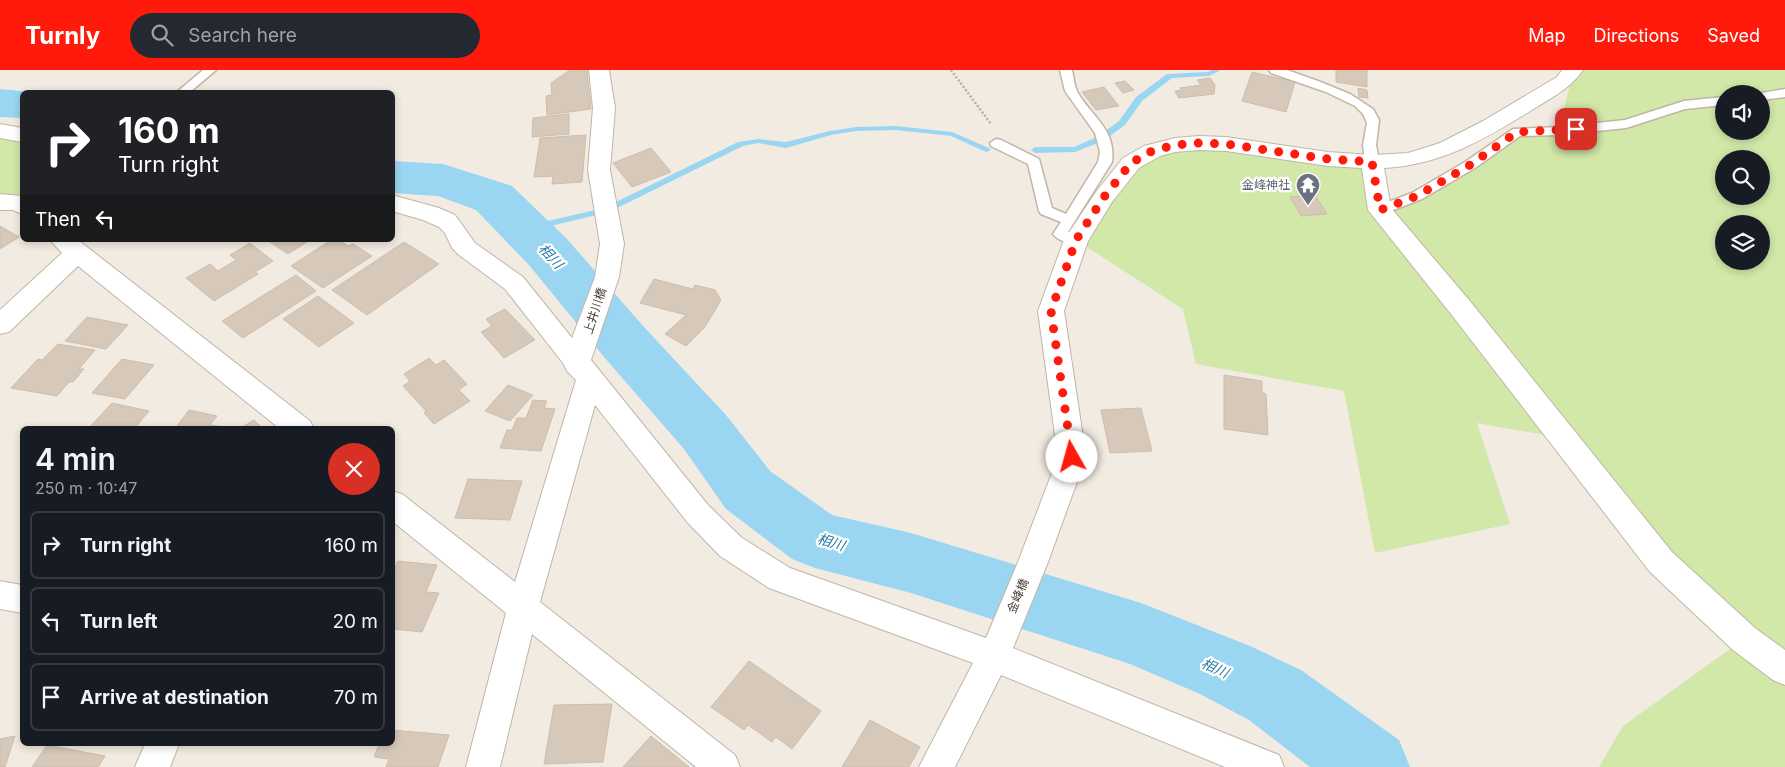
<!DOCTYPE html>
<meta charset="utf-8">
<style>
body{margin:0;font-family:Inter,"Noto Sans JP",sans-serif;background:#242831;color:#f1f3f6;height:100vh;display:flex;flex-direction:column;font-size:19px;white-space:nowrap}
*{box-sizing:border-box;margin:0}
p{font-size:16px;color:#9ea1a6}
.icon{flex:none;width:28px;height:28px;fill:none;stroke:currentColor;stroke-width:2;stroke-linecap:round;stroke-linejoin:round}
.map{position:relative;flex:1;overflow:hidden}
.details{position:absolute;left:20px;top:356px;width:375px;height:320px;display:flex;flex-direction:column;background:#171b24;border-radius:8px;box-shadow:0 2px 8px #0003}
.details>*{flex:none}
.hud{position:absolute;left:20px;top:20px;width:375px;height:152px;border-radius:8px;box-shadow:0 2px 8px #0003;background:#202124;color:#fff;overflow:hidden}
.fabs{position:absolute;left:1715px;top:15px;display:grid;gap:10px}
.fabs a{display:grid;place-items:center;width:55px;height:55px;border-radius:50%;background:#171b24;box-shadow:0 2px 8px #0003;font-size:25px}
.pin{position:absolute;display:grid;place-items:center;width:42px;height:42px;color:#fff;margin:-21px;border-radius:10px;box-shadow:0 2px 8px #0006}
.me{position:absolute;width:55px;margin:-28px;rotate:353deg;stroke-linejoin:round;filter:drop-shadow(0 0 4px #0008)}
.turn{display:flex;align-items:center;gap:18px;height:105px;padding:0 15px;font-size:22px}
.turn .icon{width:65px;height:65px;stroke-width:2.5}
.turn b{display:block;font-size:35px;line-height:42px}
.then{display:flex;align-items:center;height:48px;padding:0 15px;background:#0003;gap:10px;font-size:19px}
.round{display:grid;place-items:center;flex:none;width:52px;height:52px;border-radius:26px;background:#242831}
.headline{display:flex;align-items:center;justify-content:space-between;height:85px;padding:0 15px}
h1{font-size:30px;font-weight:600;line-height:38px}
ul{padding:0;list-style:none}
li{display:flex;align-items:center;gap:15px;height:68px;margin:0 10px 8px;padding:0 5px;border:2px solid #363941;border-radius:8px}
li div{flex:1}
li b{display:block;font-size:19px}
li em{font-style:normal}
header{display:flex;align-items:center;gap:30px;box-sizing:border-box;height:70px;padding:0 25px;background:#ff1a0b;color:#fff}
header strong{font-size:24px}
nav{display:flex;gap:28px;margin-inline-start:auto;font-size:18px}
.search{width:350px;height:45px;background:#242831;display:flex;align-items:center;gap:12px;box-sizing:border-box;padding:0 18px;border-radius:28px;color:#9ea1a6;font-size:19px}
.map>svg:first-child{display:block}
</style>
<header>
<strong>Turnly</strong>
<div class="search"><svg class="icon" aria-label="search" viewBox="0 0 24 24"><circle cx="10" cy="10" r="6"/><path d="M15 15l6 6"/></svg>Search here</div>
<nav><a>Map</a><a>Directions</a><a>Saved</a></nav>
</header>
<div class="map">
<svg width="1785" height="697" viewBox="0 0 1785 697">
<rect width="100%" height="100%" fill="#f2ebe1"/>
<path fill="#d1e8a8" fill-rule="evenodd" d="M1581,0h204v697h-186l24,-41 121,-87 -182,-201 -85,-15 33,101 -135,29 -31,-162 -148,-27 -13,-55 -107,-69 49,-70 50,-25 197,17 8,48 37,-14 100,-64 42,-2 11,-46zM1724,24h37v37h-37zM1724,89h37v37h-37zM1724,154h37v37h-37z
M0,61l22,4v66l-2,2 -20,-1z"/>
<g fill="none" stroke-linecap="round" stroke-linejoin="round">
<path fill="#9ad6f2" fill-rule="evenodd" d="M1211,0h10l-12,6 -37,2 -30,23 -17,24 -22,16 -28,11 -40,1 -4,-3 4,-3h39l23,-10 22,-16 17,-24 31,-23 41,-2z
M896,56l56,6 39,17 -4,3 -3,-1 -33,-15 -55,-6 -40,1 -25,4 -45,13 -28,-5 -15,3 -134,66 -83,20 -4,-3 4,-3 78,-18 134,-66 20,-3 28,3 44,-11 26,-4z"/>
<path fill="#9ad6f2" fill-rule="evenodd" d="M0,19l31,3h-9v26l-22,-1z
M392,91l51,3 69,22 55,53 77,88 82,88 44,56 62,44 79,18 230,70 109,43 51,24 98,70 11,27h-100l-61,-47 -49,-26 -70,-30 -219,-71 -96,-25 -23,-9 -66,-50 -42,-60 -80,-92 -75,-92 -53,-55 -38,-14 -46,-3z"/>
</g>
<path fill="#d7c9ba" stroke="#cebdaa" d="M570,0h17l4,39 -44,6 -1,-19 6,-1 -1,-12z
M1336,0h31v17l-31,-5z
M1252,2l43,10 -9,30 -44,-11z
M1210,8l5,7 -1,9 -35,4 -4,-7 7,-1 -2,-2 21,-3 -4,-5z
M1125,11l9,9 -11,3 -8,-10z
M1104,17l15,19 -23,4 -14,-18z
M1358,18l9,2 1,8 -9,-1z
M569,44v20l-37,3 1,-19z
M586,65l-4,47 -30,2 1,-8 -19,1 6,-39z
M651,78l20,24 -39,15 -19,-24z
M1315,125l12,19 -26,2 -11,-19z
M0,156l19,11 -19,12z
M267,170h43l-22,14z
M331,170h8l9,6 5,-2 19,12 -49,32 -32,-22z
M404,172l35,22 -72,51 -35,-25z
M250,173l23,18 -18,11 3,2 -44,27 -28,-23 24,-14 8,7 18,-11 -6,-5z
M296,205l20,16 -73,47 -21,-17z
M654,209l39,10 2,-4 20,5 6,10 -16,27 -19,19 -21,-12 21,-19 -46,-12z
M318,226l36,27 -35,24 -36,-28z
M505,239l30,31 -31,18 -23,-26 11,-6 -6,-7z
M87,247l41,8 -22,24 -41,-8z
M58,274l37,6 -16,19h5l-11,13h-4l-12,14 -46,-8 27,-29 4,1z
M429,288l7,7 8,-5 23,24 -8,6 11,11 -36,23 -10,-11 2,-2 -23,-25 7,-5 -6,-7z
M122,289l32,6 -29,34 -33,-6z
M1224,305l38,6v12l4,1 2,41 -44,-6z
M508,315l25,10 -23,26 -25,-10z
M533,330l14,1 -3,7 11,1 -14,42 -41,-3 7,-18h5l5,-12h9z
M112,333l37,8 -15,18h-46z
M1141,338l11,43 -42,2 -9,-43z
M189,340l28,6 -7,9 14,2 -1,2h-48z
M254,350l9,9h-24z
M468,409l54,2 -12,39 -55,-2z
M398,491l39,4 -11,27 13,1 -17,39 -30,-3v-56z
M749,591l72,50 -29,38 -16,-12 -4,5 -24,-17 -4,5 -33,-23z
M612,634l-9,58 -59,2 10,-59z
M870,650l50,27 -11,20h-67z
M392,660l57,5 -11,32h-52l3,-8 -15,-2 5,-13h13z
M15,666l-10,31h-5v-28z
M651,666l38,31h-66z
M47,675l58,11 -7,11h-66z"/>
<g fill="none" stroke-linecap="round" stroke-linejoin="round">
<defs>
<path id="lane" d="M203,0h13l-26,22h-13z
M1060,0h12c2,8 2,16 6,23 15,25 38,36 34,69l-44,70 13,5 2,3 -2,3c-8,3 -23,-2 -28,-9l8,-12 -20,-8 -2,-3 -11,-47 -37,-18 -1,-3 6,-4 5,1 38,19 13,49 14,6 32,-52 2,-10 -5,-19 -30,-42z
M1269,0h18l31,11 32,13 23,15 6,11 -3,25 3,17 -2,3 -5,1 -7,-4 -2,-17 4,-22 -4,-9 -8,-8 -29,-14 -55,-19z
M1785,19v8l-24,3v-6h-5z
M1724,27v8l-39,4 -59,19 -67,7 -39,1 -45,32 -53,31 -42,16 -5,-2 -2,-3 2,-3 37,-14 53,-31 48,-33 46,-2 66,-7 59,-19z"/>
<path id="street" d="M589,0h20l6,38 -5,62 14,74 -5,33 -28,83 117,145 34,33 48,30 196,70 32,-76 40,-105 -20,-146 26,-71 32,-48 27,-34 21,-12 31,-8 24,-2 27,1 102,15 44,3 36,-2 32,-10 43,-22 74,-44 5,-7h21c-13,19 -32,28 -51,40 -47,29 -91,55 -148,58l7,40 78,92 203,252 83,76 30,22v35l-12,-5 -40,-30 -83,-78 -199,-258 -79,-99 -4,-5 -6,-42 -34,-2 -102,-15 -27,-1 -24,2 -15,4 -21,12 -27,34 -24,39 -24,70 22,146 -38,105 -35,86 266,107 5,12h-59l-224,-92 -46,92h-36l54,-104 -204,-75 -49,-32 -32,-33 -93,-118 -55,197 195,153 5,12h-44l-164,-133 -32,133h-34l40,-154 -114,-92v-30l10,3 113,88 61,-202 -9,-9 -4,-8 -58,-74 -46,-34 -7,-7 -7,-15 -6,-6 -16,-7 -31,-9v-16l47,13 16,7 20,28 48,34 49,61 23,-61 5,-33 -12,-74 5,-62z
M0,54l22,4v14l-22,-4z
M0,124l22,2v18l-9,-4h-13z
M50,170h28l232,181 4,8h-34l-202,-163 -69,66 -9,2v-24l62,-57z
M0,511l22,4v28l-22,-4z
M145,674h34l-9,23h-35z"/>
</defs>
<use href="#lane" stroke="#c0b5a7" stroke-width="3"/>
<use href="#street" stroke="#c0b5a7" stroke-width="2"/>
<path stroke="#bfac95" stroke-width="2.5" stroke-dasharray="2 2" stroke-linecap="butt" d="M951,0l40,54"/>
<use href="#lane" fill="#fff" fill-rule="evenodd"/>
<use href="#street" fill="#fff" fill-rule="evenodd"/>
</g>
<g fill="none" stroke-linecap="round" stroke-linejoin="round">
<path stroke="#ff1a0b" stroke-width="9" stroke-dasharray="0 16.2" d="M1072,387l-21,-146 25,-71 28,-43 27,-34 21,-12 23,-6 24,-2 27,1 102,15 44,3 8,48 37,-14 53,-31 47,-33 59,-3"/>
</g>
<defs>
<symbol id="temple-pin" viewBox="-11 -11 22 30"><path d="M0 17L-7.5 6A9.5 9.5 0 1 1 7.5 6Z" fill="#6b7280" stroke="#fff"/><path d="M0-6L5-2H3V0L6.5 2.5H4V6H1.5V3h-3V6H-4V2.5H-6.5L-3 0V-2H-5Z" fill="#fff"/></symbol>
</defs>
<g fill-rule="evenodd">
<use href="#temple-pin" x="1294" y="101" width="28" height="38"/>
</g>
<g text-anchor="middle" stroke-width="4.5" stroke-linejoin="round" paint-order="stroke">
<g font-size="12" fill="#5b616d" stroke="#fff" text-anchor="end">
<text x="1290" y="119">金峰神社</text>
</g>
<g font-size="12" fill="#433b32" stroke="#fff">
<text transform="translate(595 241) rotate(-72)" y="4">上井川橋</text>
<text transform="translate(1018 526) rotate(-67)" y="4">金峰橋</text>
</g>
<g font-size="14" font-style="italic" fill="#277eaa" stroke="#fff">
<text transform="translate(551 186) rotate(47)" y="5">相川</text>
<text transform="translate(831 472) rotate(17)" y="5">相川</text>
<text transform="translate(1215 598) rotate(24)" y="5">相川</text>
</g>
</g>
</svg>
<div class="fabs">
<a><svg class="icon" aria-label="sound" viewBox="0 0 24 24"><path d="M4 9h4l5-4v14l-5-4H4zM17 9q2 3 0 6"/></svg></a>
<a><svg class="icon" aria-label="search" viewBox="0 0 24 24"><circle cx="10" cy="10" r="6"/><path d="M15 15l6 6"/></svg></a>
<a><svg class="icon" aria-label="layers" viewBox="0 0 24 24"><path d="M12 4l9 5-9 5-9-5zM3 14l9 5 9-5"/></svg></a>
</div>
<div class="pin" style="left:1576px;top:59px;background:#d93025"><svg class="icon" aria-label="arrive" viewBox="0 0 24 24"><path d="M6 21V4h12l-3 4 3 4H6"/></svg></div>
<svg class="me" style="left:1072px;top:387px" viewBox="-20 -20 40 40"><circle r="19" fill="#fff"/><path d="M0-13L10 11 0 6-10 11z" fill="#ff1a0b"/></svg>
<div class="hud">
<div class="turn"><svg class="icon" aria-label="right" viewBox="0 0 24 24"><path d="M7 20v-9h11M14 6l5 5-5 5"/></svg><div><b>160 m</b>Turn right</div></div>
<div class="then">Then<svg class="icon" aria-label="left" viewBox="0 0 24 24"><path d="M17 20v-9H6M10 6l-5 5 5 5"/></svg></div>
</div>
<section class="details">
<div class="headline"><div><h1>4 min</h1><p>250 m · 10:47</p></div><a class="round" style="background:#d93025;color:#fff"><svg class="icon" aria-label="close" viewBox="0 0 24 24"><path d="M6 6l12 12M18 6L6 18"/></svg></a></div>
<ul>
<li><svg class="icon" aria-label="right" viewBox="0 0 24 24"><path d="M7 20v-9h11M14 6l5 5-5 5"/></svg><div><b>Turn right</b></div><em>160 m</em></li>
<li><svg class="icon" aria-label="left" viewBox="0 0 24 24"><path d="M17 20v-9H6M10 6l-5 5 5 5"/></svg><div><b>Turn left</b></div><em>20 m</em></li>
<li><svg class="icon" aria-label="arrive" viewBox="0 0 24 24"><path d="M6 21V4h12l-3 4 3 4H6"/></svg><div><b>Arrive at destination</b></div><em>70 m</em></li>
</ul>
</section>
</div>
